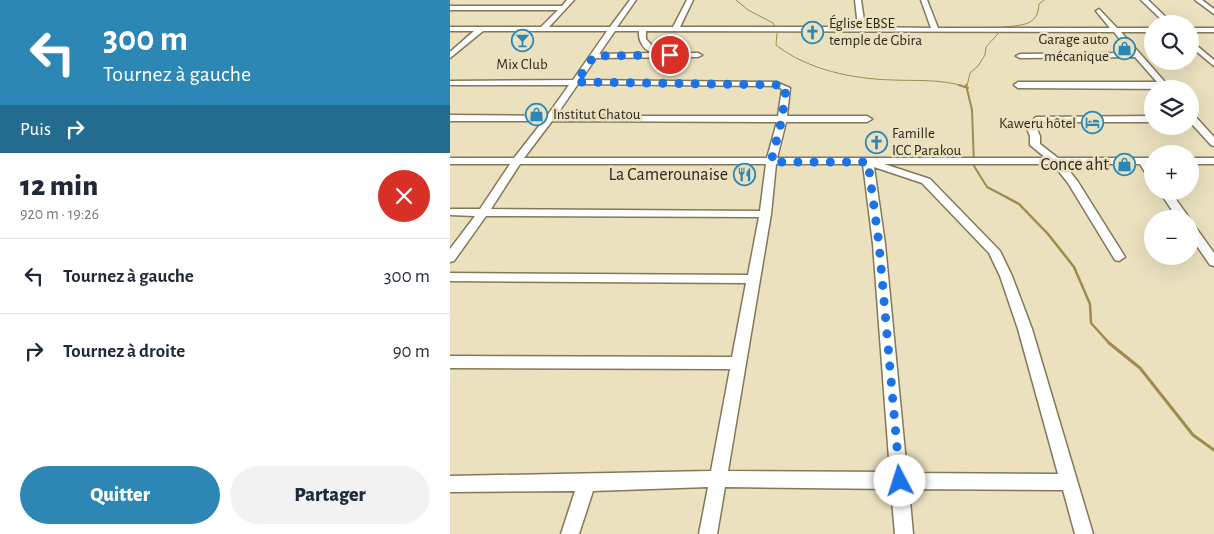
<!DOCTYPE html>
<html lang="fr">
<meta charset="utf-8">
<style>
body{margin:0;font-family:"Alegreya Sans",sans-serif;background:#f2f2f3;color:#1f2937;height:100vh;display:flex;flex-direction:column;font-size:19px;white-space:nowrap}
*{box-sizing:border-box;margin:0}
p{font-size:16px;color:#747a83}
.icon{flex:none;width:28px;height:28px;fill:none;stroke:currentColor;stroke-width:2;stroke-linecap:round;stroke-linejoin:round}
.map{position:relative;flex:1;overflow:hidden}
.sheet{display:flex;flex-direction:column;background:#fff;width:450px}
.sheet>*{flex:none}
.guide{background:#2c87b4;color:#fff;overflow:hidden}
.controls{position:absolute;left:694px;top:15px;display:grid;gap:10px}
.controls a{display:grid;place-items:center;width:55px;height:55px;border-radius:50%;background:#fff;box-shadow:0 5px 20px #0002;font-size:25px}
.pin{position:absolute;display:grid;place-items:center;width:42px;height:42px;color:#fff;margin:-21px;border:2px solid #fff;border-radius:50%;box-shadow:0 1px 5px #0007}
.me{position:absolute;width:55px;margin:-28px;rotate:355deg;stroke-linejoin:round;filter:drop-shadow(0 0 4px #0008)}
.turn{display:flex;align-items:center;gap:18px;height:105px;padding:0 20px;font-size:22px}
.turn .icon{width:65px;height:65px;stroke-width:2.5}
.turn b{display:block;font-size:35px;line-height:42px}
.then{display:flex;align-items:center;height:48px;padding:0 20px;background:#0003;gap:10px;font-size:19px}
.round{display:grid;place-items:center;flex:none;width:52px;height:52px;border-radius:26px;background:#f2f2f3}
.head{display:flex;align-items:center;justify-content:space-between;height:85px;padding:0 20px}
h1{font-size:30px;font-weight:800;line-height:38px}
.primary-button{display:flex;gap:10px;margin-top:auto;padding:10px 20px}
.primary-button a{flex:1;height:58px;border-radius:30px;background:#2c87b4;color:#fff;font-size:20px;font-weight:800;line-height:58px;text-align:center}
.primary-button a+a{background:#f2f2f3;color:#1f2937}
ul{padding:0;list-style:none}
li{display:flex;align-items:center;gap:15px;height:75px;padding:0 20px;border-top:1px solid #e0e1e3}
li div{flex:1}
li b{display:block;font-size:19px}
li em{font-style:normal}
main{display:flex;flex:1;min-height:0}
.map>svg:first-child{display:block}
</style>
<main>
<section class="sheet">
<div class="guide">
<div class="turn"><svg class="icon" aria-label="left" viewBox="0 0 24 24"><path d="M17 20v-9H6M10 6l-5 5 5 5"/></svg><div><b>300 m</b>Tournez à gauche</div></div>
<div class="then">Puis<svg class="icon" aria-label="right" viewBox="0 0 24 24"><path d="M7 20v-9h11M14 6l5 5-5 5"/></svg></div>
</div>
<div class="head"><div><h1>12 min</h1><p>920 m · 19:26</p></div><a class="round" style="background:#d93025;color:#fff"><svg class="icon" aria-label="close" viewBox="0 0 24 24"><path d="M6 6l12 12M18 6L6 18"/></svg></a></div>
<ul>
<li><svg class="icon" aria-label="left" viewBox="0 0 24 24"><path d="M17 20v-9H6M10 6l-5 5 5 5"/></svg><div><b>Tournez à gauche</b></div><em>300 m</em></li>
<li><svg class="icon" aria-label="right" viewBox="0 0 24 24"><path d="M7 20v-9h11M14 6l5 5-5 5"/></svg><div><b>Tournez à droite</b></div><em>90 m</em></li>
</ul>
<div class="primary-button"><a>Quitter</a><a>Partager</a></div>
</section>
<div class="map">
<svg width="764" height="534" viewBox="0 0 764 534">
<rect width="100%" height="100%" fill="#ebe1bf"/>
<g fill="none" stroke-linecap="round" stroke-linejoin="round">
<path stroke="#9e8b4d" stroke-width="1" d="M286,0l12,10 25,13 3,5
M327,33l-1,12c32,25 77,34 117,35 24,1 47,-1 70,6
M517,86l3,-13 8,-7 7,-11 1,-8 18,-20c18,-2 34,-1 35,-23l5,-4"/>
<path stroke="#9e8b4d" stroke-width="2" d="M509,85l9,3
M516,85l6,25 2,56 13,21 21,11"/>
<path stroke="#9e8b4d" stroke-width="2.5" d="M556,197l13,7 29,30 26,33 16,37 1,19 19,21"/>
<path stroke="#9e8b4d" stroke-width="3" d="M659,343l31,25 53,67 21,15"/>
<defs>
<path id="minor" d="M117,0h7l-25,27h61l20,-27h6l-19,27h56l14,-27h6l-13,27h178l-3,-27h6l4,27 66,1 -10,-28h6l11,28h172l-14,-17 3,-2 18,19h35v4h-31l50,57 -153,-1 -4,-3 4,-3h139l-22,-25 -115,1 -4,-2 4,-2 111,-1 -17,-21 -468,-1v8l8,9 13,5h31l4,2 -4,2 -102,1 -15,22 195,2 14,6 -3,28h80l5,3 -5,3h-81l-9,36h269l-16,-13v-9l-4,-10 10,-9 116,-1v6h-111l-5,5 4,9v8l18,14h94v6h-2l2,4v10l-4,-1 -8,-13h-76l14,18 47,75 -6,4 -4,-1 -47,-77 -15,-19h-169l46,15 70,72 12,25 20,53 61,205h-18l-12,-44 -154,-1 4,45h-18l-4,-45 -166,-2 -8,47h-18l9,-47 -115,4 -14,43h-18l14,-43 -125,1v-16l261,-5 19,-102 -280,-1v-12l282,1 14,-74 -296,-2v-8l298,2 11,-58 -273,-1 -32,45 -4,1v-13l25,-33 -25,-1v-6h30l30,-45h-60v-6h64l29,-37h-93v-6l97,1 22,-31h-119v-4l123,-1 34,-49h-124l-33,27v-6l24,-21h-24v-4h91l17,-17h-108v-4h112zM165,31h24c-1,10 5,20 15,22l-55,1zM128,84l197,2 7,3 -4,27h-222zM102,121l225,1 -10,36h-243zM70,164h246l-6,47 -269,-2zM326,164h87l10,80 17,228 -162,-1 43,-257zM424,167l48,16 67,70 11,23 18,53 40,145 -151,-1 -22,-229z
M691,0h7l25,24h-7z
M745,0h7l12,9v5z
M740,28h24v4h-24z
M740,40l24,20v6l-24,-20z
M740,113l3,1 21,23v9l-3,-1 -21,-23z
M740,158h24v6h-24z
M709,191h11l20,28h-12z
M740,224l4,1 20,28v13l-4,-1 -20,-29z"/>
</defs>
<use href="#minor" stroke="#827859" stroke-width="3"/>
<use href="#minor" fill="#fff" fill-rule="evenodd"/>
</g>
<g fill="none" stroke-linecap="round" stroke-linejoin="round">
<path stroke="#1a73e8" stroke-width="9" stroke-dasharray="0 16.2" d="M220,55l-76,1 -18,26 206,3 4,3 -4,31 -11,43h97l11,82 21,237"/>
</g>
<defs>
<symbol id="church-ring" viewBox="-11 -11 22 22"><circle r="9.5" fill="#ebe1bf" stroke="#2c87b4" stroke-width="1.5"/><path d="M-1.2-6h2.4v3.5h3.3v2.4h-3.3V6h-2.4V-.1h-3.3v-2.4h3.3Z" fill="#2c87b4"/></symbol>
<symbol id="bar-ring" viewBox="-11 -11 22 22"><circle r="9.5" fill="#ebe1bf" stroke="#2c87b4" stroke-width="1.5"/><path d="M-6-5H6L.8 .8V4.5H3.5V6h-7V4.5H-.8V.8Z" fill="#2c87b4"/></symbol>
<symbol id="shop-ring" viewBox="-11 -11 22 22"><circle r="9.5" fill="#ebe1bf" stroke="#2c87b4" stroke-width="1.5"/><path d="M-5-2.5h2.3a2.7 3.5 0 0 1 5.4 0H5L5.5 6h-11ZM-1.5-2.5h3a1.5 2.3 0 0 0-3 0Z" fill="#2c87b4"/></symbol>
<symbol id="hotel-ring" viewBox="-11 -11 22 22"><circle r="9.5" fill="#ebe1bf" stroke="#2c87b4" stroke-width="1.5"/><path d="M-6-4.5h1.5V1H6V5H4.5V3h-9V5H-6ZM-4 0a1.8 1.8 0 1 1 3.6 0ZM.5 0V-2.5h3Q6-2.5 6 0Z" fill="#2c87b4"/></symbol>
<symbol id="restaurant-ring" viewBox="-11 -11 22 22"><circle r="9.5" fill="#ebe1bf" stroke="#2c87b4" stroke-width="1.5"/><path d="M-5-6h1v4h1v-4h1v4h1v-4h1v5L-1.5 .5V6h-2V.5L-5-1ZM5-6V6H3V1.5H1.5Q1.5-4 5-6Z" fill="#2c87b4"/></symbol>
</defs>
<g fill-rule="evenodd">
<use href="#church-ring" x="350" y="20" width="25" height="25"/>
<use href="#bar-ring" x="60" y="28" width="25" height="25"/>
<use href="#shop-ring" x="662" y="36" width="25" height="25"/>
<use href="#shop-ring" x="74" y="102" width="25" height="25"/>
<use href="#hotel-ring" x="630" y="110" width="25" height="25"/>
<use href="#church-ring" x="414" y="130" width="25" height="25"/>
<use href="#shop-ring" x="662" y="152" width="25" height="25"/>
<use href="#restaurant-ring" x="282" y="162" width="25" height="25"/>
</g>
<g text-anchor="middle" stroke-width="5" stroke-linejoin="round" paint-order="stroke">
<g font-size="15" fill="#2b271a" stroke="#ebe1bf" text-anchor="start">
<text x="379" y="28">Église EBSE<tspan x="379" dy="17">temple de Gbira</tspan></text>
<text x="659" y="44" text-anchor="end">Garage auto<tspan x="659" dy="17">mécanique</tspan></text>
<text x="72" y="69" text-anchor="middle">Mix Club</text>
<text x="103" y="119">Institut Chatou</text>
<text x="626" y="128" text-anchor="end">Kaweru hôtel</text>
<text x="442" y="138">Famille<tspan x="442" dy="17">ICC Parakou</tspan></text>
</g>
<g font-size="18" fill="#2b271a" stroke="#ebe1bf" text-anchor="end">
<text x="659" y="170">Conce aht</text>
<text x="278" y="180">La Camerounaise</text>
</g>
</g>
</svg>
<div class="controls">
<a><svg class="icon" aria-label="search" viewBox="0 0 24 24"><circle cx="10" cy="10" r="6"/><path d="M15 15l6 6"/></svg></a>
<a><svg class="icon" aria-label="layers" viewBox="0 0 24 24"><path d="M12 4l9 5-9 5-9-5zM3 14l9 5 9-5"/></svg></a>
<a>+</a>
<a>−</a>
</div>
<div class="pin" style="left:220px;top:55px;background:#d93025"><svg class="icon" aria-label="arrive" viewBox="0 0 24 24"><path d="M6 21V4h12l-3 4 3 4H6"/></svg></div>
<svg class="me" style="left:450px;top:481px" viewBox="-20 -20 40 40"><circle r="19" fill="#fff"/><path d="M0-13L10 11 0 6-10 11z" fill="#1a73e8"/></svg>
</div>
</main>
